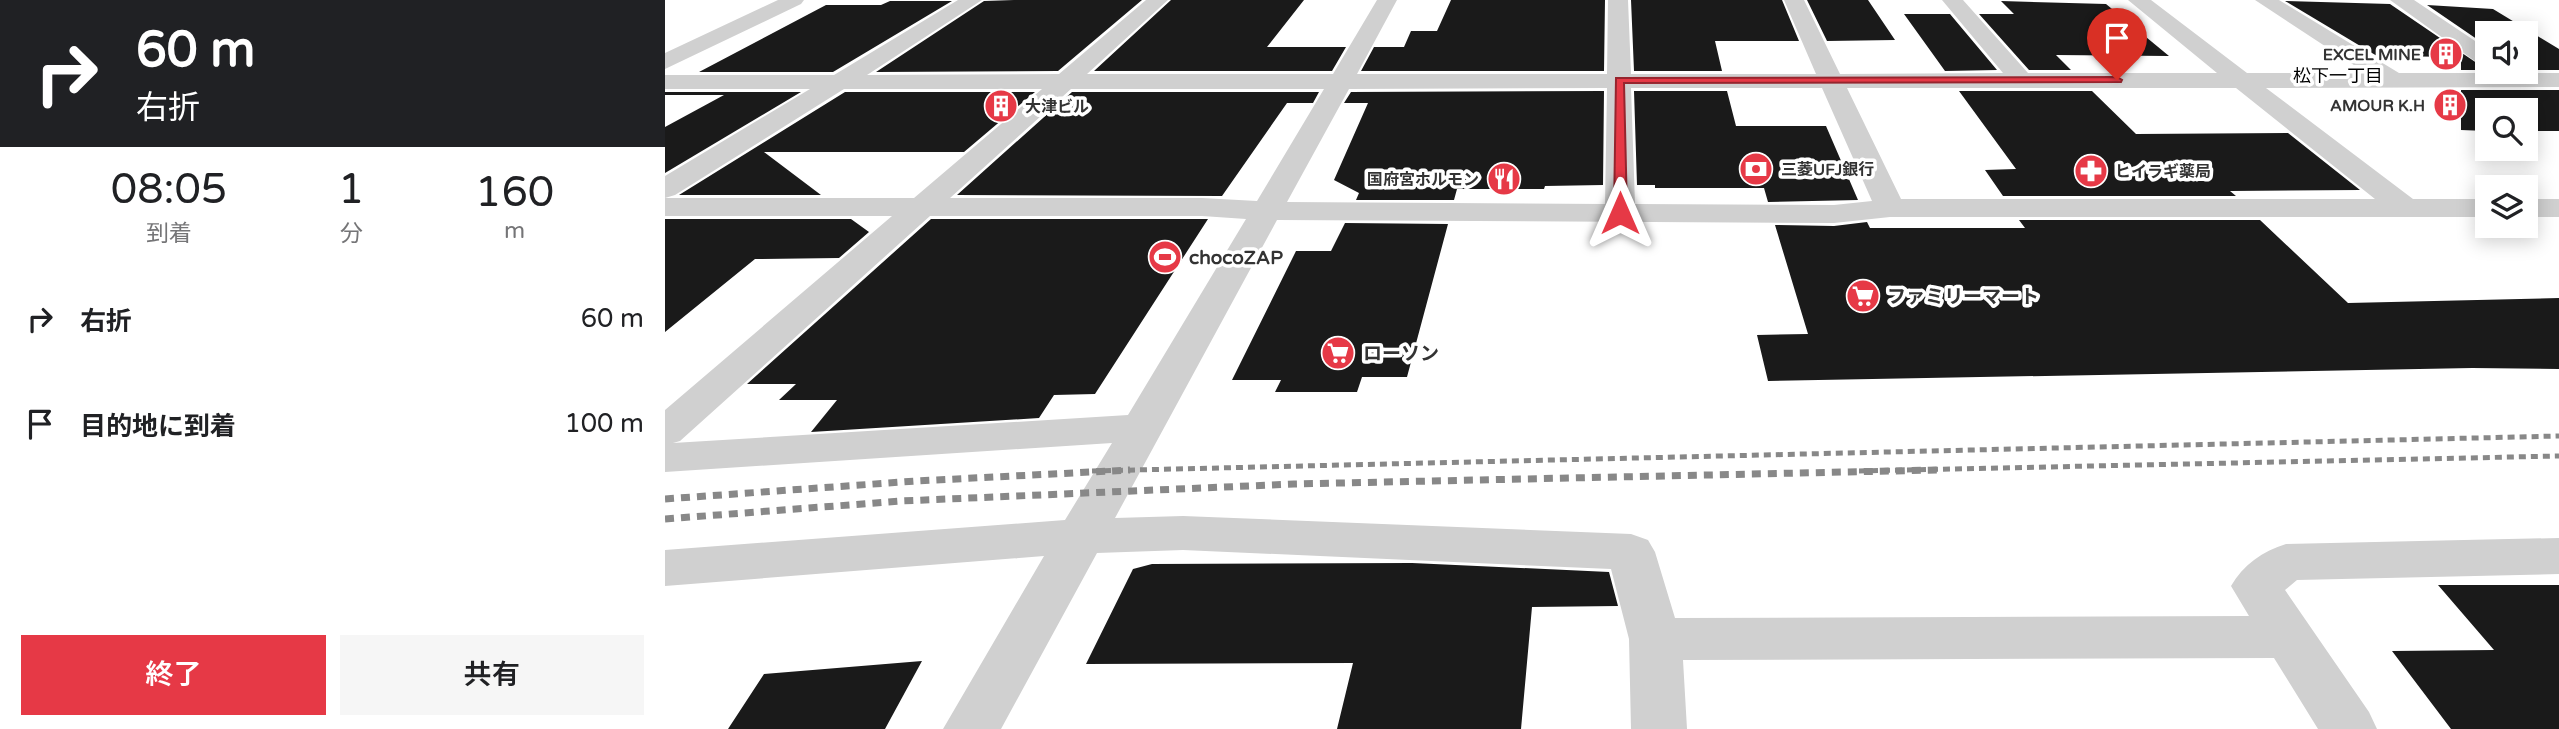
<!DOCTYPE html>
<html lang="ja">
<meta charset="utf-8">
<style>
body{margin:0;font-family:"Varela Round","Noto Sans JP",sans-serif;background:#f6f6f6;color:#202124;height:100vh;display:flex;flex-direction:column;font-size:26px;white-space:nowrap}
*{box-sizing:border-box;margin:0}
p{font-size:23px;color:#757577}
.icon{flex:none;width:38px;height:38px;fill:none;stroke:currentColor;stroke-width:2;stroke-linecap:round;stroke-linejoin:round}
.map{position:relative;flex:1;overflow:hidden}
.drawer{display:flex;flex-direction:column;background:#fff;width:665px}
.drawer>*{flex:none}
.guide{background:#202124;color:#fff;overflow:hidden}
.buttons{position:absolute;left:1810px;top:21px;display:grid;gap:14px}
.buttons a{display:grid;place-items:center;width:63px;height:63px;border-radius:0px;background:#fff;box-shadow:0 4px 18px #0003;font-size:35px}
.pin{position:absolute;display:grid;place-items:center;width:60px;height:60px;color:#fff;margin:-72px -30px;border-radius:50% 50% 50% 0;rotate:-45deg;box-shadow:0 0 7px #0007}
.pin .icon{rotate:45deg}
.me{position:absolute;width:77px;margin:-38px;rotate:0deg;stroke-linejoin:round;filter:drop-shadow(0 0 5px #0008)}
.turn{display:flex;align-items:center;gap:24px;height:147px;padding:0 21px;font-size:32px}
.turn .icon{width:91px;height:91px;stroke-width:2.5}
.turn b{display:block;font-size:49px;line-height:60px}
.eta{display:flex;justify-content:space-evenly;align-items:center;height:119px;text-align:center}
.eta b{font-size:42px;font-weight:600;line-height:49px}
.button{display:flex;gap:14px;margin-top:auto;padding:14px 21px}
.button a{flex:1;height:80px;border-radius:0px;background:#e63946;color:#fff;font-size:28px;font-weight:600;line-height:80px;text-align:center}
.button a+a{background:#f6f6f6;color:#202124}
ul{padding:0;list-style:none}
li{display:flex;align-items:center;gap:21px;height:105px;padding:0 21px}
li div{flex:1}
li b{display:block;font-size:26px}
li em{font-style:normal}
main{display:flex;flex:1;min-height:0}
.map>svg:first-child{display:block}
</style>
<main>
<section class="drawer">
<div class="guide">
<div class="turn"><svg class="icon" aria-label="right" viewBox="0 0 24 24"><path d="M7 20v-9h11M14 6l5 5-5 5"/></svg><div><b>60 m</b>右折</div></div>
</div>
<div class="eta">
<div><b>08:05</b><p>到着</p></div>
<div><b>1</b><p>分</p></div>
<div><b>160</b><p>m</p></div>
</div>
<ul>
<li><svg class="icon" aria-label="right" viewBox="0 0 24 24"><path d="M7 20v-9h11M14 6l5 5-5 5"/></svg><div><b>右折</b></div><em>60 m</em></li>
<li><svg class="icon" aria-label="arrive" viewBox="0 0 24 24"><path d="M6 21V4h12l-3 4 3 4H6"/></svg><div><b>目的地に到着</b></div><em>100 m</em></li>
</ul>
<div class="button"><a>終了</a><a>共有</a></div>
</section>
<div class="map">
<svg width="1894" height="729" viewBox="0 0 1894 729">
<rect width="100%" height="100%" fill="#fff"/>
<path fill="#1a1a1a" d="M349,0h128l-84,71 -182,1 108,-71z
M506,0h133l-37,47h79l-14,24h-238z
M786,0h154l-1,71h-243l13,-24h30l7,-16h26z
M966,0h151l17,41h-84l7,30h-88z
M1142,0h61l27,40 -68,1z
M225,1h62l-119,71h-134l127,-67h55z
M1336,1l105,3 63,52 -113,-1 15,15h-42l-50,-56h35z
M1620,1l105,3 97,66h-26v-13l-84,-1z
M1762,5l66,4 66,40v21h-34v-37h-38v13z
M1239,14h46l47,56 -52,1z
M1796,90h98v41h-34v-21h-38v21l-26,-1z
M939,91l-1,94 -58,1 -1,3h-87l-3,11h-98l3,-7 -25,-13 34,-77h-24l7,-11z
M969,91h93l9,35h90l32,74 -90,2 -4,-14h-109v-3h-18z
M1294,91h133l44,43 152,-1 72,57 -130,1 6,5h-233l-18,-26 31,-1z
M0,92h136l-136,81v-46l59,-32h-59z
M180,92h190l-71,60h-200l57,43h-142z
M407,92h247l-6,11h-26l-65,93 -265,-1z
M0,219h186l18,13 -30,26 -84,1 -90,73z
M266,219h277l-113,175 -41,1 -15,23 -228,14 26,-32h-58l17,-16h-49z
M1354,220h241l88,83 211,-5v71l-87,-1 -704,13 -11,-46 51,-1 -33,-109 59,1 33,-4 3,6h155z
M680,223l103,1 -41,153h-45l-5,15h-82l6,-12h-49l64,-129h35z
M747,563l197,9 9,34 -86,1 -11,122h-184l16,-66 -267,1 47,-95 19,-5z
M1773,585h121v144h-108l-59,-78 102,-1z
M257,661l-37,68h-157l36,-55z"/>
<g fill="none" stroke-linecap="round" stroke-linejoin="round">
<path fill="#d0d0d0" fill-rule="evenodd" d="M113,0h26l-3,4 -136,65v-16z
M293,0h24l-115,75 192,-1 87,-74h22l-81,74h246l44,-74h20l-40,74h250l1,-74h20l3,74h185l-32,-74h20l36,74 163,-1 -61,-73h21l65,73h189l-89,-73h23l96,73h119l-111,-73h24l120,73h160v14l-293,1 147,111h74v18h-597l-56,6 -557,-3 -162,298 68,-2 448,18 17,6 7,12 20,66 574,-2 -18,-30c12,-21 32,-35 55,-42l273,-6v36l-262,6 -12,10 84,122 8,17h-59l-44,-71 -591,2 4,69h-56l-2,-90 -18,-70 -428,-19 -86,3 -96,176h-58l101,-173 -379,30v-36l400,-30 47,-77 -447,29v-62l227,-194h-227v-40l145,-87h-145v-14h169zM942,88l-2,116 -318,-2 62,-113zM966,88h191l50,113 -38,4 -199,-1zM1182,88h389l139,111h-474zM179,89h198l-128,109h-249l10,-3zM406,89h253l-67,112 -55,-3h-252zM265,216h272l44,3 -118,196 -455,28 7,-2z
M1725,0h24l73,49v17l-8,-2z
M1860,199h34v18h-34z"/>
<path stroke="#888" stroke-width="5" stroke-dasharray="7 5" stroke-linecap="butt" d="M427,471l1467,-35
M1194,471l700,-15"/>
<path stroke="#888" stroke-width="7" stroke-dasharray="9 7" stroke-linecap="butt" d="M0,499l251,-18 214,-11
M0,519l236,-18 393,-17 644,-14"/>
</g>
<path fill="#e63946" stroke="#96252e" stroke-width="2" d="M1452,77l5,3 -1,2 -497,1 3,130 -7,4 -6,-4 2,-135z"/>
<defs>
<symbol id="building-disc" viewBox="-11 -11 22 22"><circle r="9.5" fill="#e63946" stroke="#fff"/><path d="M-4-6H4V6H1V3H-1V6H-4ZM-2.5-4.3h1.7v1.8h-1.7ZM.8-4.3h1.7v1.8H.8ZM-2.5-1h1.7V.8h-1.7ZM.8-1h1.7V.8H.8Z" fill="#fff"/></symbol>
<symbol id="bank-disc" viewBox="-11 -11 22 22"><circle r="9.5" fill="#e63946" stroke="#fff"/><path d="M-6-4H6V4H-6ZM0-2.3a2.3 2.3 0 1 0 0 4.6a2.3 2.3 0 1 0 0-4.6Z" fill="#fff"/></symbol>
<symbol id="pharmacy-disc" viewBox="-11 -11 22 22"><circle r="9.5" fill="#e63946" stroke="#fff"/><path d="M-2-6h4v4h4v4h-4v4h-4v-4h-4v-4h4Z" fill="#fff"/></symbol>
<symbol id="restaurant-disc" viewBox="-11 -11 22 22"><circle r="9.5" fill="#e63946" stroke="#fff"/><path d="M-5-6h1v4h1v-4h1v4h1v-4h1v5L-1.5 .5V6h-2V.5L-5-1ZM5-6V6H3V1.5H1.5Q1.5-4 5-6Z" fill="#fff"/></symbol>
<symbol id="stadium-disc" viewBox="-11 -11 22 22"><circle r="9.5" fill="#e63946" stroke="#fff"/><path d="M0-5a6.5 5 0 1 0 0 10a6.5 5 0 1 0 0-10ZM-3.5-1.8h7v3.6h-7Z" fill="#fff"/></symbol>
<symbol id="supermarket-disc" viewBox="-11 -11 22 22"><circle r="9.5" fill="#e63946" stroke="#fff"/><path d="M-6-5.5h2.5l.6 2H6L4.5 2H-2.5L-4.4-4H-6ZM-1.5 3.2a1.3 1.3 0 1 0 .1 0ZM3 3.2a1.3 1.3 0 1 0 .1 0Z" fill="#fff"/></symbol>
</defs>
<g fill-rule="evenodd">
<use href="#building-disc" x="1762" y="35" width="38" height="38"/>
<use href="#building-disc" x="1766" y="86" width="38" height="38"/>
<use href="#building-disc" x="317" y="87" width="38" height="38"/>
<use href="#bank-disc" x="1072" y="150" width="38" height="38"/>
<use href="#pharmacy-disc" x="1407" y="152" width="38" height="38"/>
<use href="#restaurant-disc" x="820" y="160" width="38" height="38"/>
<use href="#stadium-disc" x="481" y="238" width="38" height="38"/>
<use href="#supermarket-disc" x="1179" y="277" width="38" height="38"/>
<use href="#supermarket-disc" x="654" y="334" width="38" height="38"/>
</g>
<g text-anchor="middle" stroke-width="7" stroke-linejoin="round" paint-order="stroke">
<g font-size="16" font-weight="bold" fill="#333" stroke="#fff" text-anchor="end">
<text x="1756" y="60">EXCEL MINE</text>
<text x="1760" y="111">AMOUR K.H</text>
<text x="360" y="112" text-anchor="start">大津ビル</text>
<text x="1116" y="175" text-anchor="start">三菱UFJ銀行</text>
<text x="1450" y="177" text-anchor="start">ヒイラギ薬局</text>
<text x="814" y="185">国府宮ホルモン</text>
</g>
<g font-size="18" fill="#000" stroke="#fff">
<text x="1673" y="82">松下一丁目</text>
</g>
<g font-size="19" font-weight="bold" fill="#333" stroke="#fff" text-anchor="start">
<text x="524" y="264">chocoZAP</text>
<text x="1222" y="303">ファミリーマート</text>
<text x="698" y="360">ローソン</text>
</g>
</g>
</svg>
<div class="buttons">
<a><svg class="icon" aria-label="sound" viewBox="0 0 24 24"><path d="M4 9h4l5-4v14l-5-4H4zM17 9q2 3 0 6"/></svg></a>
<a><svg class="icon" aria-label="search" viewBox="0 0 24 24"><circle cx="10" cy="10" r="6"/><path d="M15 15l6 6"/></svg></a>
<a><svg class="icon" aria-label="layers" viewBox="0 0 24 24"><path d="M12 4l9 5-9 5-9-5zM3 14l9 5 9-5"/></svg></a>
</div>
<div class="pin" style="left:1452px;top:80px;background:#d93025"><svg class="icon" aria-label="arrive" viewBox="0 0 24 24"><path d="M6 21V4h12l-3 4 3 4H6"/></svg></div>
<svg class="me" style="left:955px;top:213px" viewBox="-20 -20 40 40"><path d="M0-17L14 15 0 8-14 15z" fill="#e63946" stroke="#fff" stroke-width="4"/></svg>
</div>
</main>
